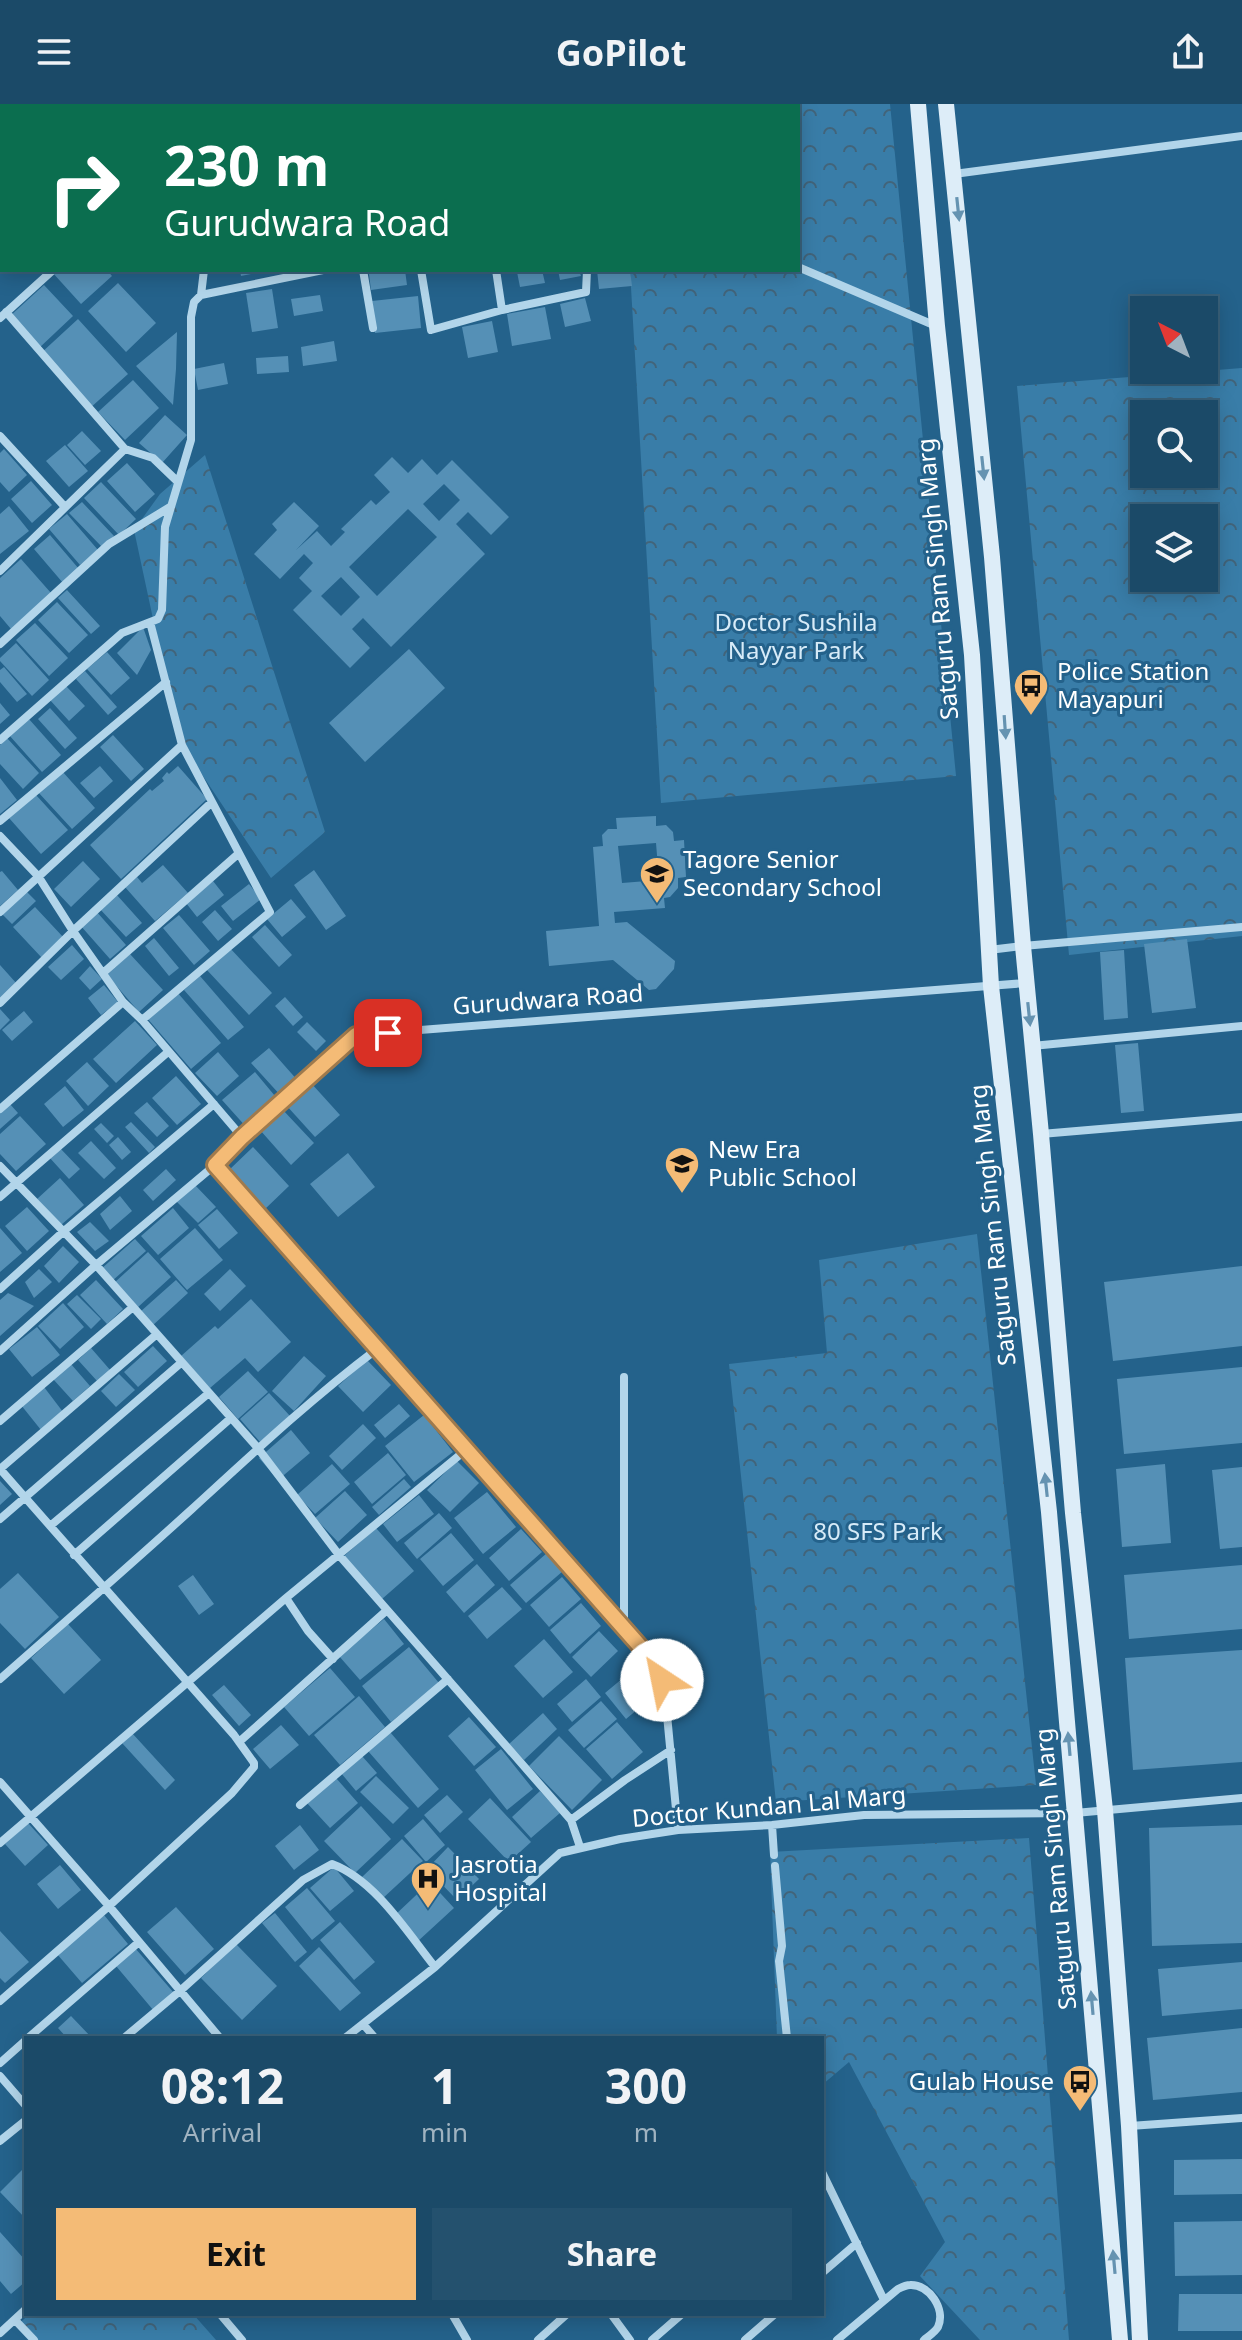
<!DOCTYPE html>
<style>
body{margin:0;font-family:"Noto Sans",sans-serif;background:#24516e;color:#f1f3f6;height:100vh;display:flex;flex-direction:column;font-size:30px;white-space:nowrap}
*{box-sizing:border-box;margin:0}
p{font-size:26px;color:#a0b3c0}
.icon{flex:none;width:44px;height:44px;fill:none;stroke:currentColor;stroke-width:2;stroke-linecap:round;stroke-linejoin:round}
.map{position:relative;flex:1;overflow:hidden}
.panel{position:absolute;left:24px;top:1932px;width:800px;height:280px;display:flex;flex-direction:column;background:#1b4a68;border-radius:0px;box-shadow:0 4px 20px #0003,0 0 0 2px #39627c}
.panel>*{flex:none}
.top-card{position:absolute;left:0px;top:0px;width:800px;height:168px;box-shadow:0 4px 20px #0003,0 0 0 2px #39627c;background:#0b6e4f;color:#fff;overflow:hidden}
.needle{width:52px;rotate:318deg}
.fabs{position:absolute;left:1130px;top:192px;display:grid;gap:16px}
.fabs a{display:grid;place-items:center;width:88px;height:88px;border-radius:0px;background:#1b4a68;box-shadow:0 4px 20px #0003,0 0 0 2px #39627c;font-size:40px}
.pin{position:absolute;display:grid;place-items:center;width:68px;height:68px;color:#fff;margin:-34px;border-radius:16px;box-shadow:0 4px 12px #0006}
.me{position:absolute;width:88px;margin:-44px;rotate:326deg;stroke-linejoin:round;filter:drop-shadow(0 0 6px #0008)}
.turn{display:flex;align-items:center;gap:28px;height:168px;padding:0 32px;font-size:36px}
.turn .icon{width:104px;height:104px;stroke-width:2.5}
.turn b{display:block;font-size:56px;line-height:68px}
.eta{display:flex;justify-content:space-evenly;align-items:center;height:136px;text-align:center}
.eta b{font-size:48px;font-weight:700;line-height:56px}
.button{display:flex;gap:16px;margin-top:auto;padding:16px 32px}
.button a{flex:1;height:92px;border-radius:0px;background:#f4bb76;color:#111;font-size:32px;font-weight:700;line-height:92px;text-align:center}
.button a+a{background:#24516e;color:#f1f3f6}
header{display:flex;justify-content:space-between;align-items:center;height:104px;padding:0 32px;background:#1b4a68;font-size:36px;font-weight:700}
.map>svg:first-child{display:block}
</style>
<header><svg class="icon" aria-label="menu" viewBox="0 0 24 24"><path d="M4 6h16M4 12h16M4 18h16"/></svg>GoPilot<svg class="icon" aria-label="share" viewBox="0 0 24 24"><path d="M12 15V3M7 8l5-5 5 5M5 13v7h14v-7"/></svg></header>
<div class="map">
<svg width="1242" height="2236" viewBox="0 0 1242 2236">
<defs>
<pattern id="park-crowns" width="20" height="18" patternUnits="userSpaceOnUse" patternTransform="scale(2)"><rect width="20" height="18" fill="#397da8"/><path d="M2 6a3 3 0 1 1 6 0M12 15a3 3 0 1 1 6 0" fill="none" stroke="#42647a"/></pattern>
</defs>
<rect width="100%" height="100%" fill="#24628b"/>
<path fill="url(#park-crowns)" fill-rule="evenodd" d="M620,0h270l66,672 -295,27 -31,-533h168v-164h-178z
M1242,264v568l-173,19 -52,-569zM1144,310h60v60h-60zM1144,414h60v60h-60z
M205,351l120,377 -54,46 -92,-138 -45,-210 26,-36z
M977,1130l59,551 -260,17 -47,-438 98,-11 -8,-93z
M1029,1734l40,502h-89l-60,-64 25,-34 -96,-180 -27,23v-47h-45l-7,-186z
M30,2210h163l23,26h-185l-14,-15z"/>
<path fill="#5590b6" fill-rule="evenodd" d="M54,166h53l5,6 -31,28 -29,-32z
M240,166h25l1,1 -25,5z
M405,166l2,15 -36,5 -2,-16z
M528,166h14l3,13 -25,4 -3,-15z
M558,166h21l2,6 -21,4z
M597,166h33l2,16 -33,3z
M118,179l38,40 -30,29 -38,-41z
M44,181l29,31 -35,33 -29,-32z
M272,185l6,39 -26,4 -6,-39z
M320,191l3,16 -29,5 -3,-17z
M418,192l3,32 -46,5 -3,-32z
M585,194l6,23 -26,6 -5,-23z
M545,203l6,32 -39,7 -5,-32z
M78,215l50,55 -39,35 -49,-55z
M492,217l6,31 -30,6 -6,-31z
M177,228l-1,37 -3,36 -37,-39z
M334,237l3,20 -34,5 -2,-19z
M288,252l1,16 -32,2 -1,-16z
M224,259l4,21 -30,6 -4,-21z
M133,276l26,28 -34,32 -27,-28z
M165,311l22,20 -25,28 -23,-20z
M82,327l19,20 -16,14 -18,-20z
M65,341l23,26 -19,16 -23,-26z
M4,345l23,26 -18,17 -9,-10v-29z
M392,353l16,16 14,-14 15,16 15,-15 57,57 -18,18 -23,-23 -12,12 29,30 -94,93 -28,-29 -11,11 18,19 -20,20 -57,-58 19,-19 -13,-13 14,-15 -9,-9 -24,25 -26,-25 23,-24 -5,-6 22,-22 25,24 -23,24 21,-19 14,15 14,-14 -4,-3 30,-29 5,5 14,-13 -16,-17zM444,380l16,16 -21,21 -16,-17zM408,405l29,28 -60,59 -28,-29zM341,473l19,20 -19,19 -20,-20z
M127,359l28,31 -20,18 -28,-31z
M31,377l21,24 -20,18 -21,-24z
M101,378l35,37 -17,16 -35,-37z
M82,398l32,34 -12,11 -33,-34z
M9,402l20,25 -29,23v-40z
M67,410l31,36 -18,15 -31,-36z
M50,431l29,34 -16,14 -29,-34z
M21,455l30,34 -40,36 -11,-13v-38z
M67,486l33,36 -9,8 -33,-36z
M57,498l31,33 -19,18 -31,-33z
M35,519l33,35 -19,18 -33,-36z
M143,523l8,23 -14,25 -20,-22z
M16,539l33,37 -17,16 -32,-35v-3z
M409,545l36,39 -80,74 -36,-39z
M107,548l23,26 -19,17 -24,-26z
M4,563l23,27 -10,8 -17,-20v-12z
M85,567l32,36 -9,8 -32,-36z
M66,582l19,20 -16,15 -19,-21z
M0,599l10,12 -10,9z
M50,604l27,30 -12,11 -27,-30z
M28,614l33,37 -19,17 -33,-37z
M113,631l31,34 -13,12 -31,-34z
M7,634l32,35 -16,16 -23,-25v-19z
M100,662l13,15 -19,17 -14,-15z
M178,662l29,33 -86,80 -31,-34 60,-56 2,2 12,-10 -2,-3 5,-6 2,2z
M62,667l33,37 -23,21 -34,-37z
M0,674l17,22 -17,14z
M36,691l32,35 -27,24 -32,-36z
M656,712v10l10,-1 7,7 1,9 10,-1 2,37 -8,1v10l-8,9 -6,1 1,10 -51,4 1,11 12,-1 48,39 -1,8 -18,20 -7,1 -36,-30 -64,6 -3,-35 53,-5 -6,-79 10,-1 -1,-11 6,-6h9l-1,-11zM656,739l3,37 -37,3 -4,-37z
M83,757l17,18 -29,28 -17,-18z
M163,761l25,28 -33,28 -30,-34 12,-10 5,6z
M314,766l32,46 -20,14 -32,-45z
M2,767l16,19 -18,16v-34z
M213,777l11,14 -27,22 -11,-14z
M249,780l12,15 -28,22 -12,-15z
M25,786l11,11 -24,23 -10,-10z
M116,790l26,29 -16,14 -27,-29z
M291,795l15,18 -24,20 -15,-18z
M35,803l29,31 -22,20 -29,-31z
M215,806l17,19 -14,12 -16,-19z
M96,807l30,34 -16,14 -30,-34z
M179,811l31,36 -16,14 -31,-37z
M265,821l27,30 -13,12 -27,-30z
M154,834l25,30 -10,8 -24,-30z
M1187,835l9,69 -44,5 -8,-69z
M72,841l12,14 -23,21 -13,-13z
M229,843l43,46 -23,22 -43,-46z
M1124,846l4,68 -24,2 -4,-68z
M130,850l33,36 -24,22 -32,-37z
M0,861l17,19 -17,15z
M90,862l12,13 -12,11 -11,-12z
M200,872l44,51 -16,13 -44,-50z
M104,881l14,17 -17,13 -13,-17z
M177,888l44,51 -30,26 -44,-51z
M285,893l18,20 -10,9 -18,-20z
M0,905l10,11 -10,10z
M24,907l9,11 -21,19 -10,-11z
M135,917l22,24 -41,38 -23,-24z
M307,918l19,19 -10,10 -19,-19z
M1138,939l6,68 -23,2 -6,-68z
M269,944l30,34 -17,15 -31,-34z
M218,948l21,24 -22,20 -22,-23z
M87,958l22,24 -21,20 -22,-25z
M255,968l25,30 -32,27 -26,-29z
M176,972l25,28 -24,21 -25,-27z
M311,979l29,32 -25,22 -29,-32z
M65,982l19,24 -21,17 -19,-23z
M147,998l22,24 -12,11 -23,-24z
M9,999l9,10 -18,16v-18z
M282,1005l32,34 -23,22 -31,-35z
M20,1012l26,28 -30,27 -16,-17v-20z
M131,1018l24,25 -6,6 -24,-26z
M101,1019l13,13 -7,7 -13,-14z
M118,1033l13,15 -9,8 -13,-15z
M91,1037l25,27 -12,11 -26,-26z
M59,1043l21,22 -11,10 -20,-22z
M253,1043l36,39 -25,24 -36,-39z
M348,1049l27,34 -37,30 -28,-33z
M166,1065l10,11 -23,21 -10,-11z
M60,1074l24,27 -23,20 -24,-26z
M194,1080l22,23 -18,16 -22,-22z
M120,1092l12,15 -22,19 -10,-16z
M27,1103l22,24 -22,20 -22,-25z
M173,1104l16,20 -31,27 -17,-19z
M217,1105l21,24 -19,16 -21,-24z
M90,1118l19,19 -14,10 -18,-19z
M0,1124l22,25 -22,19z
M195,1124l28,32 -36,30 -27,-31z
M135,1135l11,12 -34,30 -11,-12z
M63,1142l16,16 -20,21 -15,-17z
M148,1148l23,25 -34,31 -23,-25z
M1242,1162v80l-129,15 -9,-79z
M39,1165l13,13 -18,16 -9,-16z
M230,1165l16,17 -26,25 -16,-17z
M96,1176l27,29 -16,15 -27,-29z
M176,1176l12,13 -36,33 -12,-14z
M8,1189l26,13 -34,30v-36z
M77,1191l24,24 -10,10 -24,-25z
M251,1195l40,43 -33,30 -13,-14 -35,30 -29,-32 34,-30 3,3z
M63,1199l21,24 -24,22 -22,-23z
M37,1223l23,28 -28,22 -23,-28z
M153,1242l14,15 -29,26 -14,-15z
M91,1244l20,23 -13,11 -20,-22z
M304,1252l22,20 -32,35 -22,-20z
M367,1256l24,25 -28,27 -25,-26z
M71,1260l19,22 -17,15 -20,-22z
M1242,1263v76l-118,11 -7,-75z
M248,1267l20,21 -30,27 -19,-22z
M119,1270l16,16 -19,17 -15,-16z
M44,1283l19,25 -22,18 -20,-25z
M269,1289l21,23 -30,26 -20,-23z
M399,1300l11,12 -25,22 -11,-13z
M424,1311l29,37 -39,30 -29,-36z
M363,1320l13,14 -34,32 -13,-14z
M291,1326l19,23 -32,27 -19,-22z
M388,1349l18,22 -34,29 -18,-22z
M457,1357l22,22 -29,29 -23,-22z
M332,1360l18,20 -35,30 -18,-19z
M1165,1360l6,79 -49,4 -6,-78z
M1242,1363v80l-22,2 -8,-79z
M404,1375l7,8 -32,28 -7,-8z
M0,1377l12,13 -12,11z
M345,1387l22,24 -29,27 -23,-24z
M487,1388l29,35 -33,27 -29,-36z
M419,1391l15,19 -37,28 -14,-18z
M439,1409l13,15 -35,31 -13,-16z
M376,1424l38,43 -32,28 -38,-43z
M521,1425l21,23 -33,29 -20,-23z
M451,1429l23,27 -31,26 -23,-27z
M547,1449l16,18 -37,32 -16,-18z
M477,1460l18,21 -31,28 -18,-21z
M1242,1461v64l-113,10 -5,-64z
M18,1469l41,44 -34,32 -25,-26v-34z
M193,1471l21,29 -15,11 -21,-29z
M562,1473l19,22 -32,28 -19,-22z
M502,1483l20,22 -35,30 -19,-23z
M581,1499l20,23 -31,28 -20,-24z
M384,1515l20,25 -44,36 -21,-24z
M68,1520l33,36 -37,34 -33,-36z
M599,1527l19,20 -27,26 -19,-20z
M544,1535l29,33 -30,26 -29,-32z
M409,1543l30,36 -48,39 -29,-36z
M1242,1546v112l-109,8 -8,-112z
M330,1564l25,29 -46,39 -25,-29z
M635,1564l21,26 -30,25 -21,-26z
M586,1575l15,18 -29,25 -15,-18z
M224,1581l27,30 -12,11 -27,-31z
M359,1592l26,31 -45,38 -26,-30z
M601,1597l16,18 -33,29 -16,-18z
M543,1609l14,16 -33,31 -15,-16z
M469,1613l27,30 -22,19 -26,-30z
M617,1618l26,30 -31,27 -26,-30z
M281,1621l18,20 -29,24 -17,-20z
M390,1628l49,57 -21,19 -50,-57z
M132,1629l43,47 -10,10 -43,-47z
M559,1632l43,44 -30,30 -43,-44z
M501,1645l32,40 -26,21 -32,-40z
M362,1652l15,17 -21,18 -15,-18z
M376,1672l33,32 -16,16 -33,-32z
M336,1674l22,25 -28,25 -23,-25z
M540,1687l20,22 -29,25 -19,-21z
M447,1691l16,17 -23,21 -16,-18z
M490,1694l41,44 -22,20 -41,-43z
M361,1702l30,33 -36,34 -31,-32z
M423,1715l22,26 -19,17 -22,-26z
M28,1719l20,22 -23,21 -20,-22z
M300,1721l19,25 -25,20 -19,-24z
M1242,1721v118l-90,3 -3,-118z
M402,1735l21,22 -41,38 -20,-22z
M448,1743l31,32 -22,21 -30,-31z
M60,1761l21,25 -23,19 -21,-25z
M334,1763l20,24 -24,20 -20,-23z
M430,1778l24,26 -37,34 -22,-27z
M307,1784l28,33 -23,19 -27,-33z
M176,1803l38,42 -29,26 -38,-43z
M275,1809l32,39 -12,10 -33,-39z
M104,1811l24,29 -46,39 -25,-29z
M340,1818l35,40 -21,18 -34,-40z
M0,1827l29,31 -24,21 -5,-5z
M236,1840l41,42 -35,34 -41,-42z
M319,1843l42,46 -21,18 -41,-45z
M135,1844l39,45 -20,18 -38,-45z
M1242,1858v47l-80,7 -4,-47z
M71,1912l21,22h-25l-9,-10z
M1242,1924v64l-89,8 -6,-62z
M1242,2055v35l-68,1v-35z
M26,2062v53l-26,-27z
M1242,2117v54l-67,1 -1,-54z
M0,2128l26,29v20l-15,13 -11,-13z
M1179,2190h63v37h-64z"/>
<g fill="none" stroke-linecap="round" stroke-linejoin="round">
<path stroke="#b2d5ea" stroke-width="8" d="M202,0l2,2
M268,0l1,2
M337,0v2
M461,0v2
M561,0l1,2
M45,2l2,-2
M147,2l2,-2
M240,2l3,-2
M0,13l2,2
M0,46l2,-2
M954,70l288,-38
M0,134l2,-2
M798,163l138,59
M363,166l10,58
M421,166l10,60 71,-20 84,-18 1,-22
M496,166l6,40
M201,191l3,-25
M0,214l53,-48
M0,332l65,71
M125,345l28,9 25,24
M0,467l125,-122 -119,-137
M0,540l109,-100 61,-37
M0,636l122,-107 36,-14 4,-9 3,-83 26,-87v-123l3,-15 7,-7 122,-25
M0,717l166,-139
M0,732l38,40 35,55 50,71 19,18 100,117
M0,808l182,-167
M989,846l34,-4 219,-19
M103,869l135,-119
M0,899l73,-72 139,-129
M142,916l128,-108 -88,-167 -32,-123
M1032,942l210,-20
M0,1005l123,-107
M1041,1030l201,-17
M215,1061l430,487 15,22 5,20 13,136
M0,1062l96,99 161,182 82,108 232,265 9,27
M0,1093l168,-145
M0,1185l64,-58 150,-127
M0,1247l96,-86 119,-100 27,-28 114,-102 670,-52
M624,1273v251
M0,1317l133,-114
M0,1365l234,266 20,28v4l-22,26 -123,113 -109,95
M0,1365l157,-135
M0,1415l182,-157
M50,1422l159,-133
M74,1451l157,-137
M286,1494l22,33 25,28
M0,1575c64,-56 129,-113 192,-170 60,-55 120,-111 185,-160
M239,1638l147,-131
M0,1678l109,124 111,132
M300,1701l148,-126
M571,1716l54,-40 46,-30
M772,1721l2,30
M0,1739l286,-245 181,-149
M775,1762l7,80 -3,15 8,77
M363,1920l12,14
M28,1934l111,-96
M124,1934l56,-47 123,-111 29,-16c43,16 75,68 103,103
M345,1934l90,-71 125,-114 60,-14 58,-9 94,-5 92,-10 211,-2 167,-15
M0,1959l26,-23
M0,1972l26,30
M1130,2022l112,-8
M0,2037l26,-21
M822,2068l62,128
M822,2169l35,-30
M220,2210l22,26
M452,2210l15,26
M611,2210l19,26
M15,2216l19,20
M0,2229l26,-24
M538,2236l29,-26
M652,2236l30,-26
M745,2236l30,-26
M837,2236l61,-51c4,-2 8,-4 12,-4 19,-1 36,24 28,42 -3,5 -9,9 -14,13"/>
<path stroke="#ddedf8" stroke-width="16" d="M918,0l19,222 35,329 19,331 58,526 71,828
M946,0l46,453 31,389 18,188 32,379 32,297 24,316 11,214"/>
</g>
<defs><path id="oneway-solid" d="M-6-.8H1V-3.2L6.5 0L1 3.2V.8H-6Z" transform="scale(2)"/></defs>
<g fill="#6593b1">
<use href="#oneway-solid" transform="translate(958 105) rotate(84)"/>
<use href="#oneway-solid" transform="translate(983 364) rotate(84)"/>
<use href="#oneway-solid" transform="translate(1005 623) rotate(86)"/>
<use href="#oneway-solid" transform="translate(1029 910) rotate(84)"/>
<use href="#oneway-solid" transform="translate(1046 1381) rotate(-96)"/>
<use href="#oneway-solid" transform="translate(1069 1640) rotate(-95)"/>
<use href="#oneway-solid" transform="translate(1092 1899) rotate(-95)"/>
<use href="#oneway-solid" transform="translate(1114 2158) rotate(-95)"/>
</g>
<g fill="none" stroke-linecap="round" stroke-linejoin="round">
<defs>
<path id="route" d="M388,929l-32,2 -114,102 -27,28 430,487 17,28"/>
</defs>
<use href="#route" stroke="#9f7a4d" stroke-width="20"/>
<use href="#route" stroke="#f4bb76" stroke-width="14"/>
</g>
<defs>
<symbol id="bus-pin" viewBox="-11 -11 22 30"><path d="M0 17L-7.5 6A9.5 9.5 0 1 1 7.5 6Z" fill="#f4bb76" stroke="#24628b"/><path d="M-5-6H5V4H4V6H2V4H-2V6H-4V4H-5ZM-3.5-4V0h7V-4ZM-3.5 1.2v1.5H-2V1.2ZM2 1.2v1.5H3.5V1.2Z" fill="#111"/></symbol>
<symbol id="school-pin" viewBox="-11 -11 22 30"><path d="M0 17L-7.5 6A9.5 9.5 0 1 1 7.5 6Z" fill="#f4bb76" stroke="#24628b"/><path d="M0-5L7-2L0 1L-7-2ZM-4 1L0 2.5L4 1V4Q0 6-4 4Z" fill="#111"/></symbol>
<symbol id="hospital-pin" viewBox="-11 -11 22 30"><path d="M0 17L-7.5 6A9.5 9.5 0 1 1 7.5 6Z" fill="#f4bb76" stroke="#24628b"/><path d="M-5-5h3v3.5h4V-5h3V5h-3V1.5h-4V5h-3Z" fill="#111"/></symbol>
</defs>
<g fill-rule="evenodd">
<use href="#bus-pin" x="1011" y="562" width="40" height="54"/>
<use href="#school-pin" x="637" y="750" width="40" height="54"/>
<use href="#school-pin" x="662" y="1040" width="40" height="54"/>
<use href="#hospital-pin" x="408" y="1755" width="40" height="54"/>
<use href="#bus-pin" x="1060" y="1958" width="40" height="54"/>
</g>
<g text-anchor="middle" stroke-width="6" stroke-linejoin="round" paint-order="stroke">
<g font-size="24" fill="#fff" stroke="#24628b">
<text transform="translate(938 475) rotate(-95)" y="8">Satguru Ram Singh Marg</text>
<text transform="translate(548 896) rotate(-4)" y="8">Gurudwara Road</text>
<text transform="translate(993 1121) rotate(-96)" y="8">Satguru Ram Singh Marg</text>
<text transform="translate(769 1703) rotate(-5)" y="8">Doctor Kundan Lal Marg</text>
<text transform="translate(1056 1765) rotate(-95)" y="8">Satguru Ram Singh Marg</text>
</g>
<g font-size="24" fill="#d7ebf8" stroke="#24628b">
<text x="796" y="527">Doctor Sushila<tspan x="796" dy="28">Nayyar Park</tspan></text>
<text x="878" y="1436">80 SFS Park</text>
</g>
<g font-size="24" fill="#fff" stroke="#24628b" text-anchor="start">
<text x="1057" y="576">Police Station<tspan x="1057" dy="28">Mayapuri</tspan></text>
<text x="683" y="764">Tagore Senior<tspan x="683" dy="28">Secondary School</tspan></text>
<text x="708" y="1054">New Era<tspan x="708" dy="28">Public School</tspan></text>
<text x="454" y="1769">Jasrotia<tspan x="454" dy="28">Hospital</tspan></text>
<text x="1054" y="1986" text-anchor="end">Gulab House</text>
</g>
</g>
</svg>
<div class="fabs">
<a><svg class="needle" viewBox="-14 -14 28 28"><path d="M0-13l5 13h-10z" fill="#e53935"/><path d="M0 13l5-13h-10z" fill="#a0b3c0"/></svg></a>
<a><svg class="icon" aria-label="search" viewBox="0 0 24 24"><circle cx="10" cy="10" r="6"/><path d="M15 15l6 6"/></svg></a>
<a><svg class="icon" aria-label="layers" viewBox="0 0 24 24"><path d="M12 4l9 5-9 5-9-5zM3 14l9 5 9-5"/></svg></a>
</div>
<div class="pin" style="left:388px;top:929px;background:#d93025"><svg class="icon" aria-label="arrive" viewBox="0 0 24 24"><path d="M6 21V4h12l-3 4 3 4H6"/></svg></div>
<svg class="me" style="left:662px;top:1576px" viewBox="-20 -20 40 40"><circle r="19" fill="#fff"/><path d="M0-13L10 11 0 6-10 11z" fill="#f4bb76"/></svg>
<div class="top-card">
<div class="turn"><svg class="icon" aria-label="right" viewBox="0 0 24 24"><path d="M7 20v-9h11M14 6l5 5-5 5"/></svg><div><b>230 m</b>Gurudwara Road</div></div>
</div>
<section class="panel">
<div class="eta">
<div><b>08:12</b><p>Arrival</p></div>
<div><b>1</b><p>min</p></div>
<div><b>300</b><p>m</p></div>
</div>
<div class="button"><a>Exit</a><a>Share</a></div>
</section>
</div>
